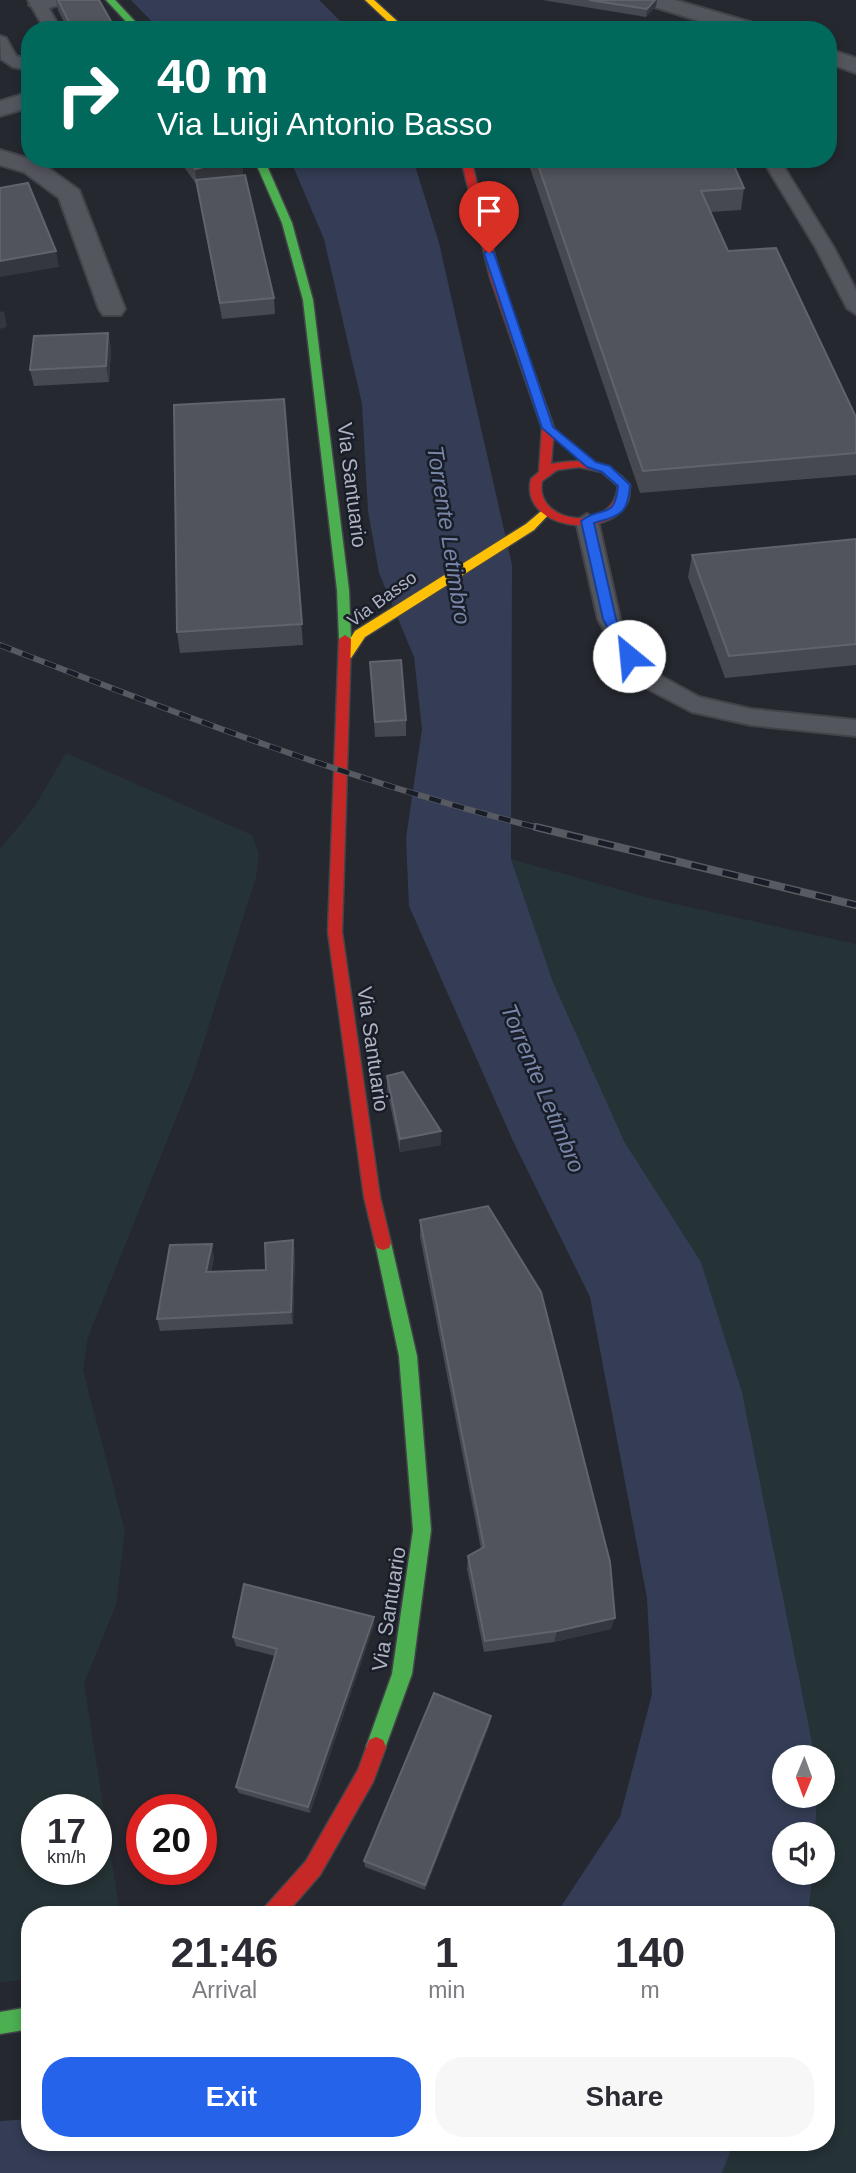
<!DOCTYPE html>
<style>
body{margin:0;font-family:Arial,sans-serif;background:#f7f7f7;color:#2b2b33;height:100vh;display:flex;flex-direction:column;font-size:26px;white-space:nowrap}
*{box-sizing:border-box;margin:0}
p{font-size:23px;color:#7c7c81}
.icon{flex:none;width:38px;height:38px;fill:none;stroke:currentColor;stroke-width:2;stroke-linecap:round;stroke-linejoin:round}
.map{position:relative;flex:1;overflow:hidden}
.details{position:absolute;left:21px;top:1906px;width:814px;height:245px;display:flex;flex-direction:column;background:#fff;border-radius:28px;box-shadow:0 4px 10px #0003}
.details>*{flex:none}
.banner{position:absolute;left:21px;top:21px;width:816px;height:147px;border-radius:28px;box-shadow:0 4px 10px #0003;background:#00695c;color:#fff;overflow:hidden}
.needle{width:46px;rotate:181deg}
.fabs{position:absolute;left:772px;top:1745px;display:grid;gap:14px}
.fabs a{display:grid;place-items:center;width:63px;height:63px;border-radius:50%;background:#fff;box-shadow:0 4px 10px #0003;font-size:35px}
.speed{position:absolute;left:21px;top:1794px;display:flex;gap:14px;font-size:35px;font-weight:700;text-align:center}
.speed>*{display:grid;place-content:center;width:91px;height:91px;border-radius:50%;background:#fff;box-shadow:0 4px 10px #0003;line-height:1}
.speed small{font-size:18px;font-weight:400}
.speed .limit{border:10px solid #d22;background:#fff;color:#111}
.pin{position:absolute;display:grid;place-items:center;width:60px;height:60px;color:#fff;margin:-72px -30px;border-radius:50% 50% 50% 0;rotate:-45deg;box-shadow:0 0 7px #0007}
.pin .icon{rotate:45deg}
.me{position:absolute;width:77px;margin:-38px;rotate:332deg;stroke-linejoin:round;filter:drop-shadow(0 0 5px #0008)}
.turn{display:flex;align-items:center;gap:24px;height:147px;padding:0 21px;font-size:32px}
.turn .icon{width:91px;height:91px;stroke-width:2.5}
.turn b{display:block;font-size:49px;line-height:60px}
.eta{display:flex;justify-content:space-evenly;align-items:center;height:119px;text-align:center}
.eta b{font-size:42px;font-weight:600;line-height:49px}
.button{display:flex;gap:14px;margin-top:auto;padding:14px 21px}
.button a{flex:1;height:80px;border-radius:28px;background:#2563eb;color:#fff;font-size:28px;font-weight:600;line-height:80px;text-align:center}
.button a+a{background:#f7f7f7;color:#2b2b33}
.map>svg:first-child{display:block}
</style>
<div class="map">
<svg width="856" height="2173" viewBox="0 0 856 2173">
<rect width="100%" height="100%" fill="#25282f"/>
<path fill="#253236" fill-rule="evenodd" d="M66,753l186,82 7,20 -3,22 -64,202 -104,258 -5,33 42,161 -9,74 -32,78 36,231h-90v64l-30,5v-1134l35,-43zM37,1810h59v59h-59z
M511,859l142,40 203,45v1229h-134l12,-31h92v-228h-18l5,-41 9,-1v-38h-7l2,-38h5v-39h-7l-73,-365 -41,-130 -77,-121 -71,-159z"/>
<path fill="#343d55" d="M131,0h188l30,30h-189z
M290,159h123l26,84 73,322 -1,294 42,123 71,159 77,121 41,130 73,365h-31v39h33l-2,38h-31v38l29,1 -5,41h-252l64,-97 32,-123 -5,-96 -57,-301 -77,-156 -104,-235 -3,-68 16,-109 -8,-72 -35,-84 -11,-62 -6,-107 -38,-165z
M30,2119v23h704l-12,31h-722v-52z"/>
<g fill="none" stroke-linecap="round" stroke-linejoin="round">
<defs>
<path id="lane" d="M28,0h16l17,30h-16z
M0,36l6,2 10,18 14,4v10l-17,-3 -12,-8z
M762,159h17l55,89 22,42v24l-9,-6 -31,-60z
M587,514l11,7 22,98 28,50 51,28 52,12 105,11v16l-105,-11 -59,-13 -61,-32 -33,-61 -22,-98z"/>
<path id="street" d="M34,0h31l-4,4 -21,7 -11,-6z
M641,0h34l85,25 3,5h-35l-83,-26z
M828,49l28,9v15l-28,-10z
M30,92v15l-30,9v-15z
M0,150l40,12 39,28 46,119 -4,6h-18l-4,-6 -40,-111 -35,-26 -24,-7z"/>
<path id="fast" d="M106,0h9l28,30h-9z
M254,159h10l28,64 21,77 36,290 2,49 -6,4 -6,-4 -2,-49 -34,-290 -21,-77z
M383,1236l6,2 2,5 26,113 14,174 -19,144 -29,80 -7,3 -7,-3 -3,-7 26,-73 21,-144 -14,-174 -24,-113 2,-5z
M30,2007v22l-30,5v-22z"/>
<path id="slow" d="M365,0h9l33,30h-10z
M546,507l6,4 -18,19 -169,107 -14,21h-10l-1,-3 15,-24 171,-107z"/>
<path id="jam" d="M461,159h10l29,118 54,151 -3,36c31,-6 58,-4 79,21 -1,5 0,11 -2,16 -18,41 -109,28 -97,-22l8,-7 3,-44 -52,-151zM579,467l23,5 16,14c-4,49 -85,38 -76,-5l15,-11z
M345,635l6,4 -9,293 38,265 11,46 -2,5 -6,2 -6,-2 -2,-5 -11,-46 -36,-265 11,-293z
M376,1737l7,3 3,7 -13,35 -53,93 -34,39h-24l3,-7 41,-46 52,-91 11,-30z"/>
</defs>
<use href="#lane" stroke="#42444a" stroke-width="4"/>
<use href="#street" stroke="#42444a" stroke-width="4"/>
<use href="#fast" stroke="#42444a" stroke-width="3"/>
<use href="#slow" stroke="#42444a" stroke-width="3"/>
<use href="#jam" stroke="#42444a" stroke-width="3"/>
<use href="#lane" fill="#54565e" fill-rule="evenodd"/>
<use href="#street" fill="#54565e" fill-rule="evenodd"/>
<use href="#fast" fill="#4caf50" fill-rule="evenodd"/>
<use href="#slow" fill="#ffc107" fill-rule="evenodd"/>
<use href="#jam" fill="#c62828" fill-rule="evenodd"/>
<defs>
<path id="rail-far1" d="M0,645c177,69 359,139 543,184"/>
<path id="rail" d="M536,827l320,78"/>
</defs>
<use href="#rail-far1" stroke="#585a61" stroke-width="6"/>
<use href="#rail" stroke="#585a61" stroke-width="8"/>
<use href="#rail-far1" stroke="#191d28" stroke-width="4.5" stroke-dasharray="12" stroke-linecap="butt"/>
<use href="#rail" stroke="#191d28" stroke-width="5" stroke-dasharray="16" stroke-linecap="butt"/>
</g>
<path fill="#474950" d="M56,0h43l17,30h-48l-10,-20z
M542,0h115l-1,6 -10,11z
M178,159h63l2,15 -12,3 43,121 1,16 -53,5 -25,-134z
M527,159h204l13,29 -3,22 -31,2 18,39 128,166v58l-216,18z
M108,333l3,16 -2,33 -75,4 -4,-16z
M284,399l19,246 -123,8 -3,-21z
M856,539v126l-131,13 -37,-101 4,-22z
M371,678l35,42v16l-31,1z
M387,1076l54,69 -41,7 -13,-62z
M420,1220l191,409 -57,13 -70,10 -17,-83 1,-13 13,-7 -61,-312z
M295,1253l-2,71 -133,7 -3,-12 57,-62 -3,15 55,-2z
M374,1625l-64,188 -71,-20 -3,-6 39,-131 -39,-10 -3,-9z
M490,1724l-65,166 -60,-23 -1,-6z"/>
<path fill="#35373e" d="M655,0h2l-1,6 -10,11 1,-8z
M237,159h4l2,15 -46,11 -2,-16z
M56,251l3,16 -59,10v-16z
M4,311l3,16 -7,2v-17z
M108,333l3,16 -2,33 -3,-16z
M441,1131v14l-41,7v-13z
M293,1240l2,13 -2,71 -2,-12z
M212,1244l2,13 -5,28 -3,-13z
M374,1617v8l-64,188 -2,-6z
M615,1618l-4,11 -57,13 3,-11z
M491,1716l-1,8 -65,166v-5z"/>
<path fill="#52545d" stroke="#60636c" stroke-width="2" d="M58,0h41l17,30h-43z
M589,0h66l-8,9z
M188,159h49l-42,10z
M536,159h195l13,29 -43,3 27,60 48,-3 80,169v36l-213,18z
M245,175l29,123 -54,5 -24,-123z
M28,183l28,68 -56,10v-73z
M108,333l-2,33 -76,4 4,-34z
M284,399l18,225 -125,8 -3,-227z
M856,539v105l-127,12 -37,-101z
M401,660l5,60 -31,2 -5,-60z
M403,1072l38,59 -41,8 -13,-63z
M488,1206l53,86 69,270 5,56 -58,13 -72,10 -17,-85 16,-9 -64,-327z
M293,1240l-2,72 -134,7 13,-74 42,-1 -6,28 60,-2 -1,-27z
M244,1584l130,33 -66,190 -72,-20 41,-138 -44,-12z
M434,1693l57,23 -66,169 -61,-24z"/>
<path fill="#2563eb" stroke="#184099" stroke-width="2" d="M489,250l5,3 59,174 43,35 14,4 20,19c-2,30 -10,30 -36,38l22,96 19,37 -2,3h-9l-21,-40 -22,-98c20,-16 34,0 37,-35l-16,-14 -15,-5 -45,-39 -58,-175z"/>
<g text-anchor="middle" stroke-width="5" stroke-linejoin="round" paint-order="stroke">
<g font-size="18" fill="#aeb2c1" stroke="#191d28">
<text transform="translate(382 599) rotate(-36)" y="6">Via Basso</text>
</g>
<g font-size="21" fill="#aeb2c1" stroke="#191d28">
<text transform="translate(352 485) rotate(83)" y="7">Via Santuario</text>
<text transform="translate(373 1049) rotate(82)" y="7">Via Santuario</text>
<text transform="translate(389 1609) rotate(-81)" y="7">Via Santuario</text>
</g>
<g font-size="23" font-style="italic" fill="#7886a8" stroke="#191d28">
<text transform="translate(449 535) rotate(81)" y="8">Torrente Letimbro</text>
<text transform="translate(543 1088) rotate(67)" y="8">Torrente Letimbro</text>
</g>
</g>
</svg>
<div class="fabs">
<a><svg class="needle" viewBox="-14 -14 28 28"><path d="M0-13l5 13h-10z" fill="#e53935"/><path d="M0 13l5-13h-10z" fill="#7c7c81"/></svg></a>
<a><svg class="icon" aria-label="sound" viewBox="0 0 24 24"><path d="M4 9h4l5-4v14l-5-4H4zM17 9q2 3 0 6"/></svg></a>
</div>
<div class="speed"><div>17<small>km/h</small></div><div class="limit">20</div></div>
<div class="pin" style="left:489px;top:253px;background:#d93025"><svg class="icon" aria-label="arrive" viewBox="0 0 24 24"><path d="M6 21V4h12l-3 4 3 4H6"/></svg></div>
<svg class="me" style="left:629px;top:656px" viewBox="-20 -20 40 40"><circle r="19" fill="#fff"/><path d="M0-13L10 11 0 6-10 11z" fill="#2563eb"/></svg>
<div class="banner">
<div class="turn"><svg class="icon" aria-label="right" viewBox="0 0 24 24"><path d="M7 20v-9h11M14 6l5 5-5 5"/></svg><div><b>40 m</b>Via Luigi Antonio Basso</div></div>
</div>
<section class="details">
<div class="eta">
<div><b>21:46</b><p>Arrival</p></div>
<div><b>1</b><p>min</p></div>
<div><b>140</b><p>m</p></div>
</div>
<div class="button"><a>Exit</a><a>Share</a></div>
</section>
</div>
